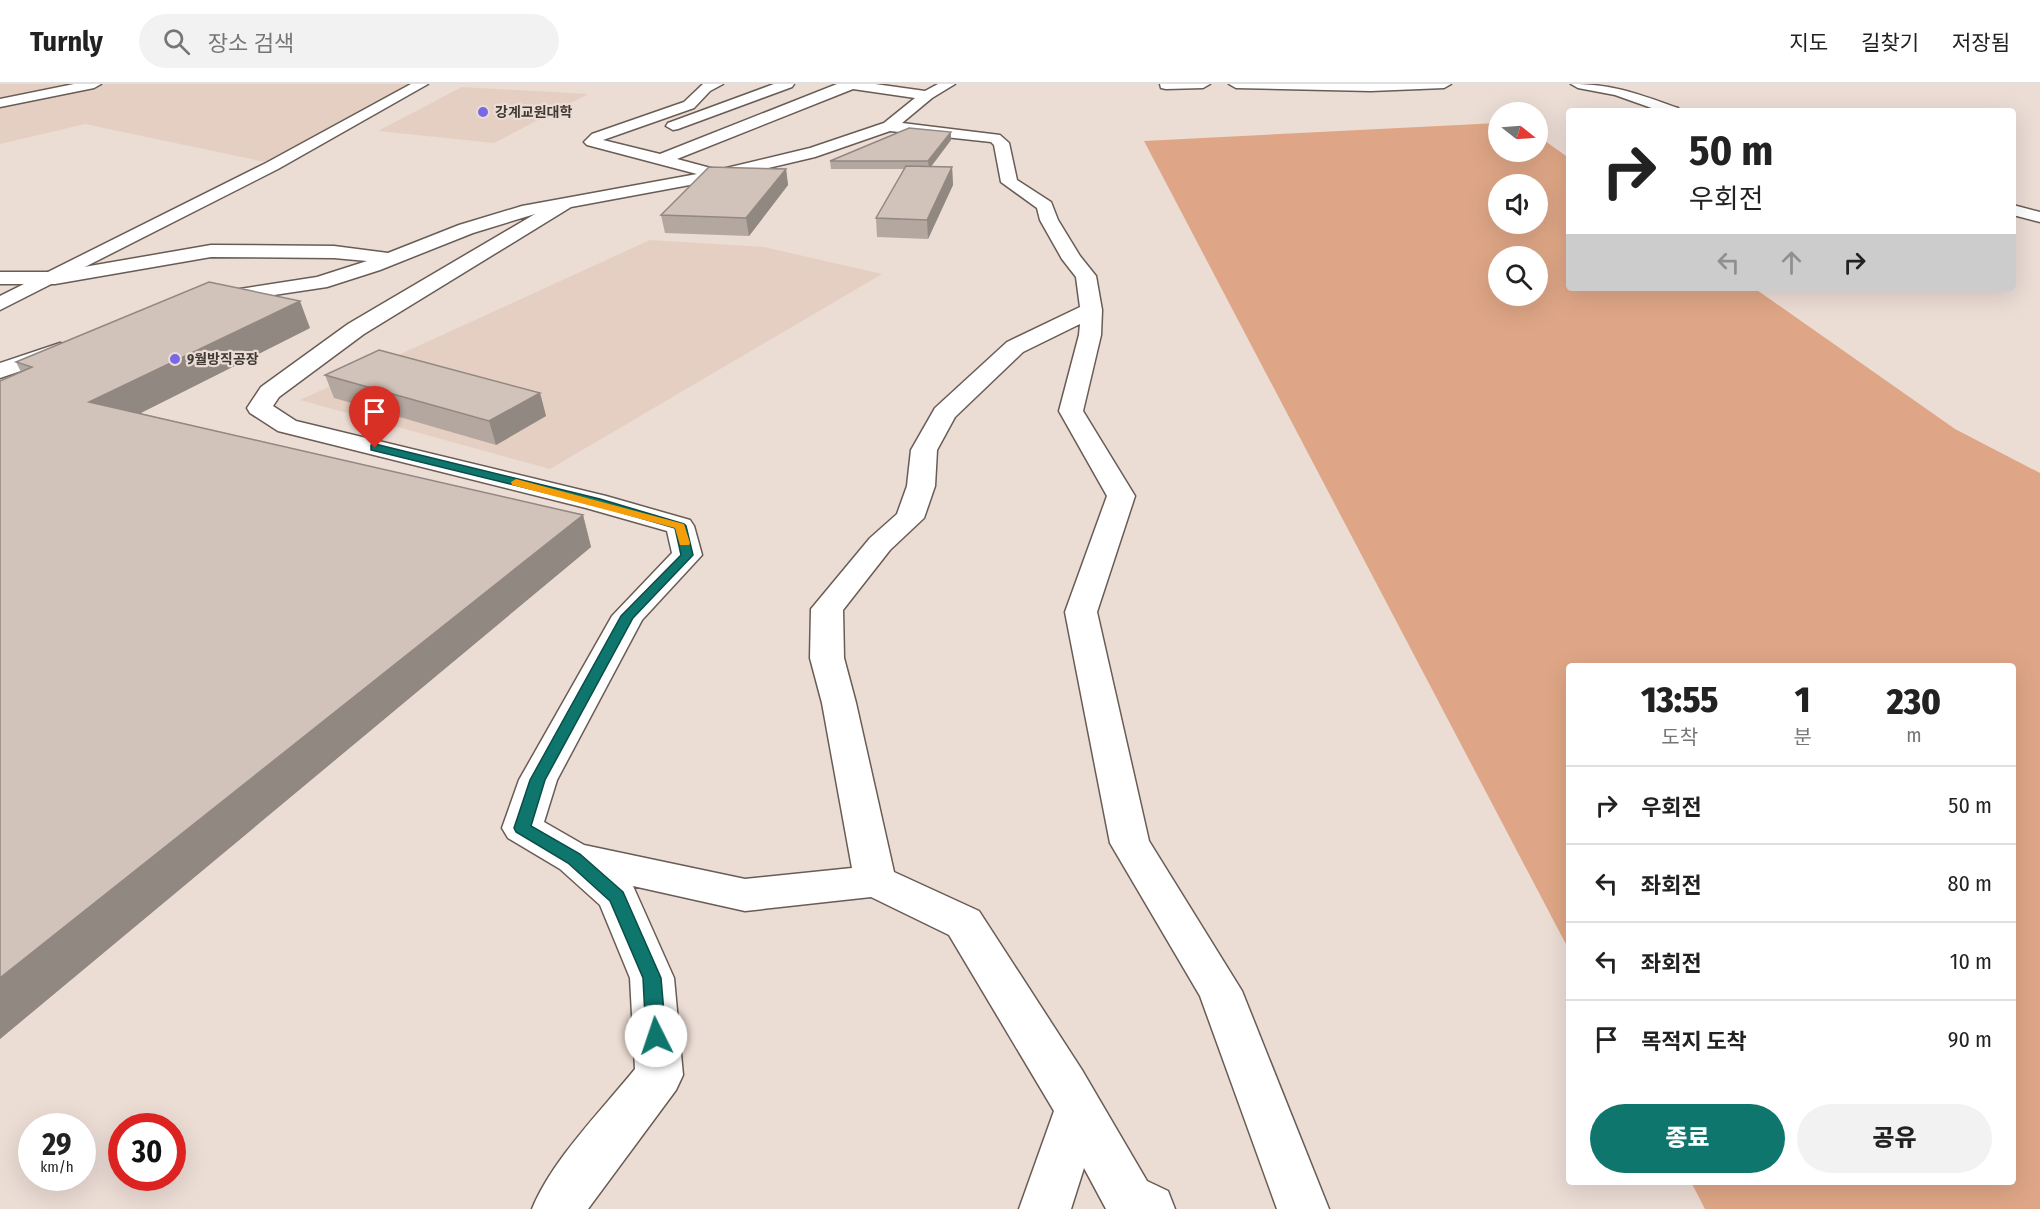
<!DOCTYPE html>
<html lang="ko">
<meta charset="utf-8">
<style>
body{margin:0;font-family:"Fira Sans Condensed","Noto Sans KR",sans-serif;background:#f2f2f2;color:#222;height:100vh;display:flex;flex-direction:column;font-size:22px;white-space:nowrap}
*{box-sizing:border-box;margin:0}
p{font-size:20px;color:#767676}
.icon{flex:none;width:33px;height:33px;fill:none;stroke:currentColor;stroke-width:2;stroke-linecap:round;stroke-linejoin:round}
.map{position:relative;flex:1;overflow:hidden}
.sheet{position:absolute;left:1566px;top:579px;width:450px;height:522px;display:flex;flex-direction:column;background:#fff;border-radius:6px;box-shadow:0 6px 24px #0002}
.sheet>*{flex:none}
.top-card{position:absolute;left:1566px;top:24px;width:450px;height:183px;border-radius:6px;box-shadow:0 6px 24px #0002;background:#fff;color:#222;overflow:hidden}
.needle{width:39px;rotate:107deg}
.buttons{position:absolute;left:1488px;top:18px;display:grid;gap:12px}
.buttons a{display:grid;place-items:center;width:60px;height:60px;border-radius:50%;background:#fff;box-shadow:0 6px 24px #0002;font-size:30px}
.speed{position:absolute;left:18px;top:1029px;display:flex;gap:12px;font-size:30px;font-weight:700;text-align:center}
.speed>*{display:grid;place-content:center;width:78px;height:78px;border-radius:50%;background:#fff;box-shadow:0 6px 24px #0002;line-height:1}
.speed small{font-size:15px;font-weight:400}
.speed .limit{border:9px solid #d22;background:#fff;color:#111}
.pin{position:absolute;display:grid;place-items:center;width:51px;height:51px;color:#fff;margin:-62px -26px;border-radius:50% 50% 50% 0;rotate:-45deg;box-shadow:0 0 6px #0007}
.pin .icon{rotate:45deg}
.me{position:absolute;width:66px;margin:-33px;rotate:356deg;stroke-linejoin:round;filter:drop-shadow(0 0 4px #0008)}
.turn{display:flex;align-items:center;gap:21px;height:126px;padding:0 24px;font-size:27px}
.turn .icon{width:78px;height:78px;stroke-width:2.5}
.turn b{display:block;font-size:42px;line-height:51px}
.lanes{display:flex;align-items:center;height:57px;padding:0 24px;background:#0003;justify-content:center;gap:30px;direction:ltr}
.lanes .off{opacity:.35}
.eta{display:flex;justify-content:space-evenly;align-items:center;height:102px;text-align:center}
.eta b{font-size:36px;font-weight:800;line-height:42px}
.action{display:flex;gap:12px;margin-top:auto;padding:12px 24px}
.action a{flex:1;height:69px;border-radius:36px;background:#0f766e;color:#fff;font-size:24px;font-weight:800;line-height:69px;text-align:center}
.action a+a{background:#f2f2f2;color:#222}
ul{padding:0;list-style:none}
li{display:flex;align-items:center;gap:18px;height:78px;padding:0 24px;border-top:2px solid #e0e0e0}
li div{flex:1}
li b{display:block;font-size:22px}
li em{font-style:normal}
header{display:flex;align-items:center;gap:36px;box-sizing:border-box;height:84px;padding:0 30px;background:#fff;border-bottom:2px solid #e0e0e0}
header strong{font-size:28px}
nav{display:flex;gap:33px;margin-inline-start:auto;font-size:21px}
.search{width:420px;height:54px;background:#f2f2f2;display:flex;align-items:center;gap:15px;box-sizing:border-box;padding:0 21px;border-radius:33px;color:#767676;font-size:22px}
.map>svg:first-child{display:block}
</style>
<header>
<strong>Turnly</strong>
<div class="search"><svg class="icon" aria-label="search" viewBox="0 0 24 24"><circle cx="10" cy="10" r="6"/><path d="M15 15l6 6"/></svg>장소 검색</div>
<nav><a>지도</a><a>길찾기</a><a>저장됨</a></nav>
</header>
<div class="map">
<svg width="2040" height="1125" viewBox="0 0 2040 1125">
<rect width="100%" height="100%" fill="#ebdcd4"/>
<path fill="#e5cfc2" d="M0,0h407l-30,18 -112,60 -180,-38 -85,20z
M462,3l126,7 -94,49 -116,-12z
M650,156l114,7 118,27 -332,195 -250,-69z"/>
<path fill="#dea686" fill-rule="evenodd" d="M1498,39v29h40v-16l31,22v130h185l201,141 85,44v736h-335l-14,-27h322v-516h-444v284l-425,-809zM1498,100h40v40h-40zM1498,172h40v40h-40z"/>
<g fill="none" stroke-linecap="round" stroke-linejoin="round">
<defs>
<path id="minor" d="M74,0h27l-7,4 -94,19v-8z
M703,0h20l-13,7 -16,17 -91,32 57,14 177,-70h38l50,7 13,-7h17l-23,14 -30,25 98,12 9,8 8,37 34,22 7,18 22,36 16,20 6,34 -1,25 -18,76 52,85 -38,116 52,229 93,150 87,218h-52l-77,-213 -90,-153 -45,-231 42,-116 -48,-85 20,-76 1,-11 -57,28 -68,65 -18,33 -2,36 -11,32 -34,32 -47,60 1,48 12,45 38,169 85,39 103,159 65,111 21,10 7,18h-69l-22,-41 -13,41h-52l35,-98 -105,-176 -78,-38 -126,14 -112,-25 41,92 9,97 -7,15 -88,119h-56c20,-49 69,-98 103,-140l-5,-91 -30,-73 -40,-36 -52,-31 -6,-10 17,-48 93,-164 60,-63 -5,-22 -81,-23 -308,-77 -28,-18 -3,-5 14,-21 87,-63 187,-110 -62,19 -93,37 -53,17 -119,18 -7,-2 -3,-4 3,-4 116,-18 50,-16 -33,-3 -123,-1 -156,27h-55v-12h55l156,-27 123,1 54,7 71,-28 63,-19 175,-32 -110,-29 -3,-3 8,-8 92,-32zM853,5l62,9 -31,25 -74,25 -92,22 -41,-11zM890,47l101,11 3,3 7,37 36,26 3,12 22,39 14,18 4,30 -73,35 -72,66 -24,42 -4,36 -10,28 -27,24 -59,71 -1,49 12,45 30,165 -107,11 -161,-34 -40,-23 13,-42 85,-160 60,-65 -8,-29 -4,-6 -84,-24 -310,-75 -23,-15 6,-9 85,-63 207,-127 151,-28 93,-22z
M774,0h20l-2,3 -114,42 -5,1 -7,-4 2,-3z
M1160,0h50l-7,4 -37,1 -5,-1z
M1229,0h222l-7,4 -73,3 -135,-3z
M1571,0c43,0 67,10 107,24l2,3h-20l-45,-16 -37,-7z
M2013,121l27,7v10l-27,-7z
M60,259l8,2 3,5 -3,5 -68,23v-15z"/>
<path id="major" d="M411,0h17l-150,85 -278,141v-14l266,-133z"/>
</defs>
<use href="#minor" stroke="#695c55" stroke-width="3"/>
<use href="#major" stroke="#695c55" stroke-width="3"/>
<use href="#minor" fill="#fff" fill-rule="evenodd"/>
<use href="#major" fill="#fff" fill-rule="evenodd"/>
</g>
<path fill="#b4a7a0" d="M951,56l-20,27h21l1,18 -25,54 -51,-2 -1,-19 28,-49h-73l-1,-8z
M786,85l2,16 -39,51 -84,-3 -4,-18z
M310,244l-170,85 443,102 8,32 -591,492v-658l21,-9 -5,-10z
M325,291l215,18 6,23 -50,29 -162,-47z"/>
<path fill="#928882" d="M951,48v8l-22,29 -1,-8z
M952,83l1,18 -25,54 -1,-19z
M786,85l2,16 -39,51 -3,-18z
M300,217l10,27 -205,103 -16,-29z
M540,309l6,23 -50,29 -7,-24z
M583,431l8,32 -591,492v-61z"/>
<path fill="#d1c2ba" stroke="#928882" stroke-width="1.5" d="M909,44l42,4 -23,29h-98z
M906,82l46,1 -25,53 -51,-2z
M709,83l77,2 -40,49 -85,-3z
M209,198l91,19 -211,101 494,113 -583,463v-597l32,-14 -16,-5z
M379,266l161,43 -51,28 -164,-46z"/>
<path fill="#0f766e" stroke="#0a4d48" stroke-width="1.5" d="M375,360l225,55 84,25 2,2 7,29 -60,63 -88,162 -14,46 49,28 43,38 38,86 5,58 -3,6 -7,3 -7,-3 -3,-6 -3,-58 -33,-77 -42,-38 -52,-31 -2,-4 16,-48 91,-164 60,-61 -6,-27 -83,-24 -221,-54v-5z"/>
<path fill="#f59e0b" d="M516,395l168,45 6,19 -1,2h-9l-5,-17 -163,-43 -1,-3z"/>
<g fill="#7768e3" stroke="#ebdcd4" stroke-width="2">
<circle cx="483" cy="28" r="6"/>
<circle cx="175" cy="275" r="6"/>
</g>
<g text-anchor="middle" stroke-width="4.5" stroke-linejoin="round" paint-order="stroke">
<g font-size="14" font-weight="bold" fill="#403a37" stroke="#ebdcd4" text-anchor="start">
<text x="495" y="33">강계교원대학</text>
<text x="187" y="280">9월방직공장</text>
</g>
</g>
</svg>
<div class="buttons">
<a><svg class="needle" viewBox="-14 -14 28 28"><path d="M0-13l5 13h-10z" fill="#e53935"/><path d="M0 13l5-13h-10z" fill="#767676"/></svg></a>
<a><svg class="icon" aria-label="sound" viewBox="0 0 24 24"><path d="M4 9h4l5-4v14l-5-4H4zM17 9q2 3 0 6"/></svg></a>
<a><svg class="icon" aria-label="search" viewBox="0 0 24 24"><circle cx="10" cy="10" r="6"/><path d="M15 15l6 6"/></svg></a>
</div>
<div class="speed"><div>29<small>km/h</small></div><div class="limit">30</div></div>
<div class="pin" style="left:375px;top:364px;background:#d93025"><svg class="icon" aria-label="arrive" viewBox="0 0 24 24"><path d="M6 21V4h12l-3 4 3 4H6"/></svg></div>
<svg class="me" style="left:656px;top:952px" viewBox="-20 -20 40 40"><circle r="19" fill="#fff"/><path d="M0-13L10 11 0 6-10 11z" fill="#0f766e"/></svg>
<div class="top-card">
<div class="turn"><svg class="icon" aria-label="right" viewBox="0 0 24 24"><path d="M7 20v-9h11M14 6l5 5-5 5"/></svg><div><b>50 m</b>우회전</div></div>
<div class="lanes"><svg class="icon off" aria-label="left" viewBox="0 0 24 24"><path d="M17 20v-9H6M10 6l-5 5 5 5"/></svg><svg class="icon off" aria-label="ahead" viewBox="0 0 24 24"><path d="M12 20V5M6 11l6-6 6 6"/></svg><svg class="icon" aria-label="right" viewBox="0 0 24 24"><path d="M7 20v-9h11M14 6l5 5-5 5"/></svg></div>
</div>
<section class="sheet">
<div class="eta">
<div><b>13:55</b><p>도착</p></div>
<div><b>1</b><p>분</p></div>
<div><b>230</b><p>m</p></div>
</div>
<ul>
<li><svg class="icon" aria-label="right" viewBox="0 0 24 24"><path d="M7 20v-9h11M14 6l5 5-5 5"/></svg><div><b>우회전</b></div><em>50 m</em></li>
<li><svg class="icon" aria-label="left" viewBox="0 0 24 24"><path d="M17 20v-9H6M10 6l-5 5 5 5"/></svg><div><b>좌회전</b></div><em>80 m</em></li>
<li><svg class="icon" aria-label="left" viewBox="0 0 24 24"><path d="M17 20v-9H6M10 6l-5 5 5 5"/></svg><div><b>좌회전</b></div><em>10 m</em></li>
<li><svg class="icon" aria-label="arrive" viewBox="0 0 24 24"><path d="M6 21V4h12l-3 4 3 4H6"/></svg><div><b>목적지 도착</b></div><em>90 m</em></li>
</ul>
<div class="action"><a>종료</a><a>공유</a></div>
</section>
</div>
